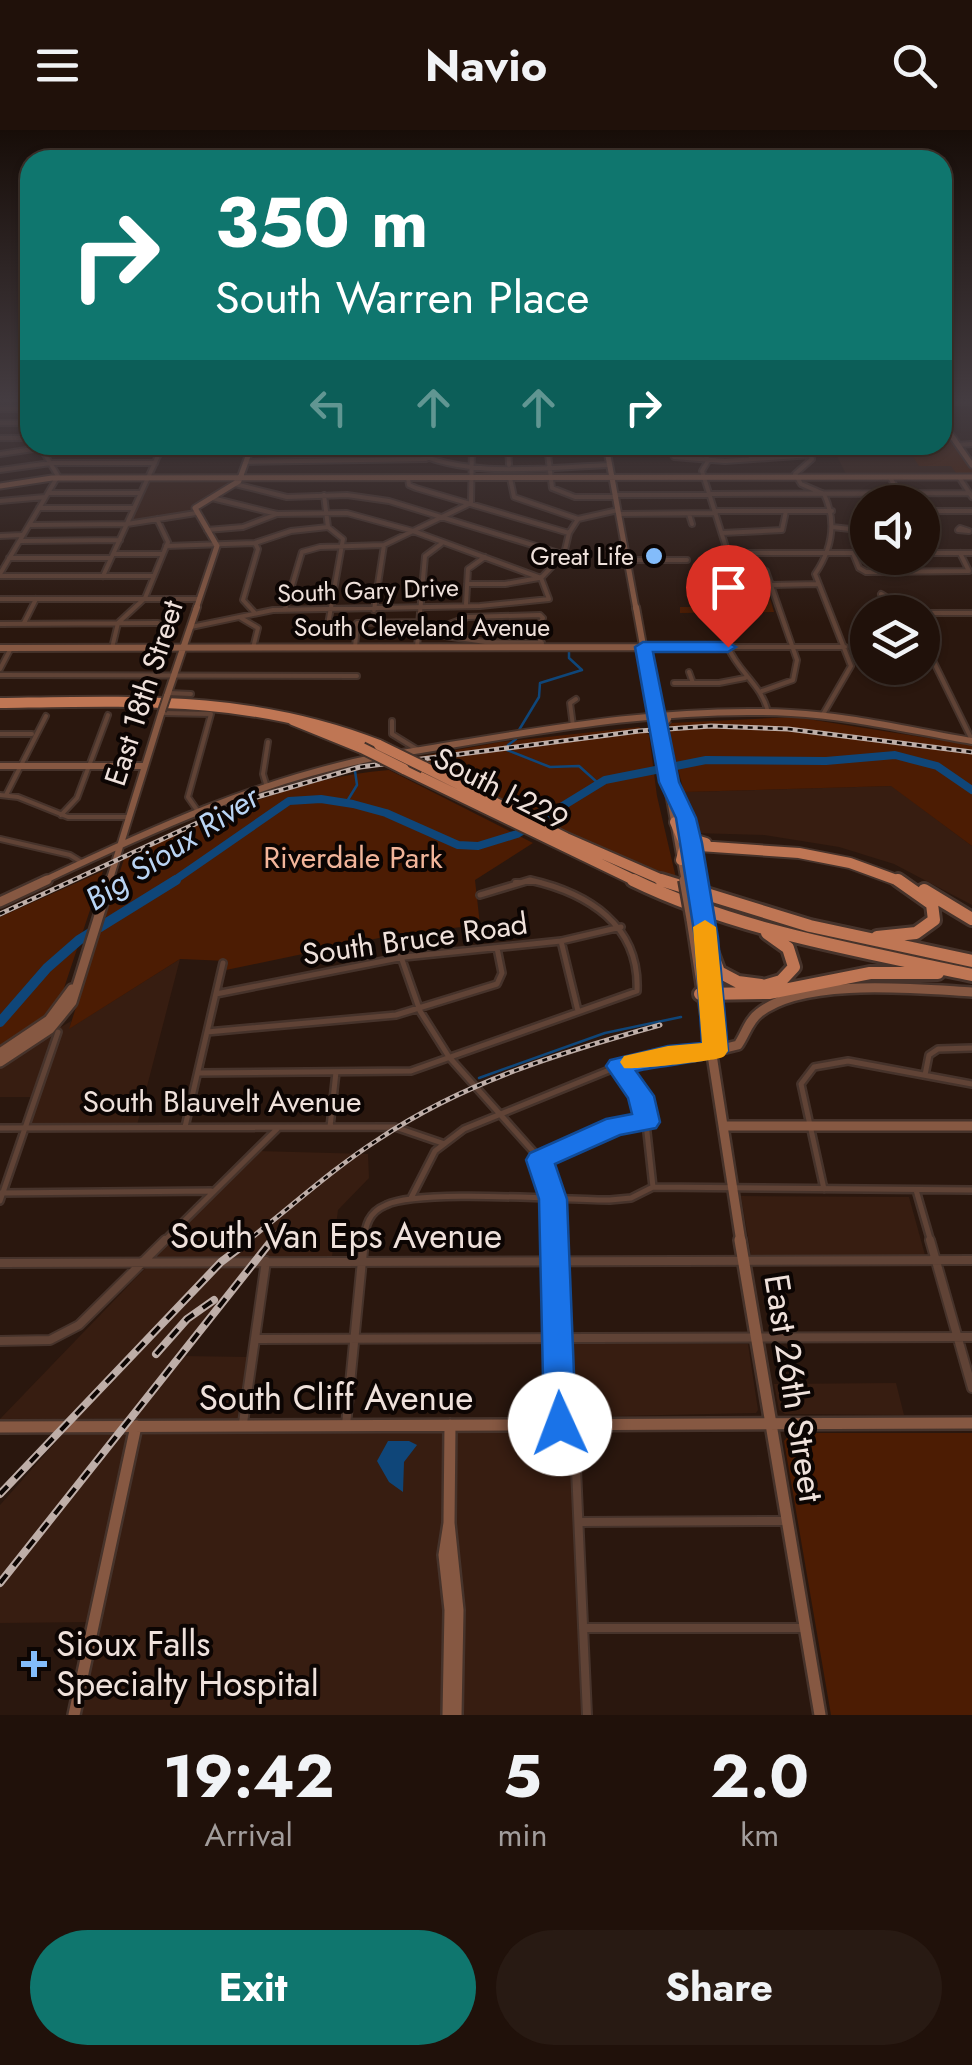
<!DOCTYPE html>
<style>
body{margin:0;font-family:Jost,sans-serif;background:#281a13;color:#f1f3f6;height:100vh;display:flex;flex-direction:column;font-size:38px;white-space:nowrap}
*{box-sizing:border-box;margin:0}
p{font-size:32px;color:#a29d9c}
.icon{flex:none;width:55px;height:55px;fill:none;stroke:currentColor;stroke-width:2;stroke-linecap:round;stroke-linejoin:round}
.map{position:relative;height:1585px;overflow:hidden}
.sheet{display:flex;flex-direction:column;background:#20110a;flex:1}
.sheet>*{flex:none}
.hud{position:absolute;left:20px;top:20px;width:932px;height:305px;border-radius:30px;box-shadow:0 2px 8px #0004,0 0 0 2px #3d312b;background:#0f766e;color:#fff;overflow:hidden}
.tools{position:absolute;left:850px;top:355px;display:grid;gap:20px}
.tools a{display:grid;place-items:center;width:90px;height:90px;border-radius:50%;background:#20110a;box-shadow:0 2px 8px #0004,0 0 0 2px #3d312b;font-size:50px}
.pin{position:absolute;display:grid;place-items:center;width:85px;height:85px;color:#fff;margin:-102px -42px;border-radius:50% 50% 50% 0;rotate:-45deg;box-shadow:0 0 10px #0007}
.pin .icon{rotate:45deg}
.me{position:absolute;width:110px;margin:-55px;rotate:358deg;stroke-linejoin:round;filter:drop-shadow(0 0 8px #0008)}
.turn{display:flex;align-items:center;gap:35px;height:210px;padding:0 30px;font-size:45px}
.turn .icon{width:130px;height:130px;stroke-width:2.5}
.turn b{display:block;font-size:70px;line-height:85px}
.lanes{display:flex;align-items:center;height:95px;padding:0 30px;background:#0003;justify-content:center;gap:50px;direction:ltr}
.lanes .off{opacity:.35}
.eta{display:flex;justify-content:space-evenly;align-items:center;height:170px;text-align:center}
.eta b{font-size:60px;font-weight:700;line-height:70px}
.cta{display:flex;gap:20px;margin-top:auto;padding:20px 30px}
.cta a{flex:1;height:115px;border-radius:60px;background:#0f766e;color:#fff;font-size:40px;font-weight:700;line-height:115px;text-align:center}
.cta a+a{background:#281a13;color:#f1f3f6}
header{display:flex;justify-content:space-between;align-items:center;height:130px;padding:0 30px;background:#20110a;font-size:45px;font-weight:700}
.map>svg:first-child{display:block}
</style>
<header><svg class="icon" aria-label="menu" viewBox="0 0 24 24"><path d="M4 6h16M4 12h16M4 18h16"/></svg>Navio<svg class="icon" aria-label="search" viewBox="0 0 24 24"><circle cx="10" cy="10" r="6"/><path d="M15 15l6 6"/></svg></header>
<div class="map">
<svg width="972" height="1585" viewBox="0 0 972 1585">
<rect width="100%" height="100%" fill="#2a170e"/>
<path fill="#371d11" d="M907,317l45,19 7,10h-112l-14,-28z
M151,350h86l-41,23 -4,9 -61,9z
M892,656l80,60v59l-78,-41 -55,-17 -75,-12 -71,-2 -9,-41z
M180,829l-43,166 -107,1 9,-29h-39v-33l71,-43 -1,7z
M258,1021l110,3 1,24 -31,32 -6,47 -74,2 -74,97 64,1 -10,61 -238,1z
M741,1066l168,1 16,58h-174z
M562,1214h186l10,66 -2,3 -186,4z
M896,1253l8,32 -119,-1 -6,-4 -5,-26z
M574,1294l13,291h-513l20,-93 -94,1v-118l70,-79z"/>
<path fill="#4c1c03" d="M943,296l29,39v12h-13l-8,-11h-32l-12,-19 -80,-2h115z
M692,464l77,1 5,17 -94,1v-6h16z
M795,587l177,28v101l-81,-60 -207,6 -16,-62 3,-7z
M639,597l10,8 8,61 19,82 -79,-32 -185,-88 88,-16z
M389,640l144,73 -58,37 5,45 -82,9 -172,36 2,-9 -48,-2 -111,70 55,-170c86,-41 168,-81 265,-89z
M103,741l-43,129 -16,19 -44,29v-131z
M791,1303h181v282h-141l-47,-274z"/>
<path fill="#0f4679" d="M388,1311h21l8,4 -13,17 -1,30 -14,-10 -12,-21z"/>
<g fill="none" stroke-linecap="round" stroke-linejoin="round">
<path stroke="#0f4679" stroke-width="2.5" d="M519,600l20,-33 1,-14 42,-13 -13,-12v-7
M508,615l8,-6
M507,620l43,17 29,-1 20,18
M346,673l11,-18 -2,-14
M479,948l126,-45 76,-16"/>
<path stroke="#0f4679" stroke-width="8" d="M172,752l117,-81 32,-2 32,5 33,9 72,32 20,1 39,-12 88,-54 101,-20 120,1 69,-6 42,11 35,24"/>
<path stroke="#0f4679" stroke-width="10" d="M0,892l47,-54 32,-28 97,-60"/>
<defs>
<path id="street-far2" d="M942,272h30
M0,279h30
M0,293h30
M0,308h30
M401,315c60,36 142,22 209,20
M508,315l1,20
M547,315l5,43 23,9h40
M668,315l6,12 51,4 86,-6
M702,315l6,16 -6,10 27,86 37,14 31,89 -4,20 -31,11
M740,315l11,12
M807,315l5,14 -17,15 6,10 23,10c13,28 8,55 -9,80l36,92 -29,50
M958,315l14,-1
M547,318l60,4
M250,319l152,1
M0,324l40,-6h122
M429,328l6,-5v-8
M246,332l180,-3
M0,340l51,-7h104
M890,347l13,25
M959,347l13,20
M408,348l1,7 7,3 153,45
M235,354l52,13 60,-2 42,6 173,53
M48,363h92
M709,364l261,-1
M324,365l4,32 15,12 -16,91
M615,365h95
M212,368l65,16 70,-1 66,18 128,47
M0,371l45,-4
M39,378h95
M715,381h117
M922,381h50
M619,384l97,-1
M689,384l3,10
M578,389l40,-9
M30,395l97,-1 69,-11
M832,397l36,4
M960,398l9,3 -11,-1z
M207,400l36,-3 34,-13
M722,403l60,-3 4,-19
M0,406l22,-1
M922,407l9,16
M20,411l100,-1
M166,416l89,-3 36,-12 37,-4
M728,423h140
M853,423l6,15 7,4 103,-1 -9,-18
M922,423h50
M113,424h49
M9,428h102
M627,430h60
M0,444l58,-98 -17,-28
M0,446h154
M103,446l59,-129
M467,454h38l34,-6
M771,455l47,-1
M881,464l30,18
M0,469h199
M466,474l2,-35 17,-12
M285,479l17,-57 18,-5 64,-2 87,-42 1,-58
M374,480l10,-65
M254,482l-11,-12 15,-51 -3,-6
M922,483h50
M241,488l17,10 -5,20
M24,493l12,-24
M0,494l158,-1
M191,497l82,-17 207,-4 69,-7 -8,-21 23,-24 5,-21 9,-14 -64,-22 -4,-19
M431,501l37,-14 72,-2 3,3 -7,12 7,17
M419,502l66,10 57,1
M922,508l50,102
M417,517l8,-91 16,-12
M643,517h202
M728,517c10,25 34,38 40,65
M112,518l6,-25 27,-25 23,-56 -11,-23
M355,518l2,-25 62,-1
M0,539l11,-21
M689,542l4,11
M0,545l357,1
M674,553h45l26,-5
M169,563l22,1
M162,583l49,1 -23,83 9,13
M392,591v13l26,16
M573,596l-3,-23 6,-4
M0,604h32
M266,654l-3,-10 5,-32
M0,665l18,2 50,20h59
M6,665l40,-79
M61,685l16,-17 31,-83
M0,709l70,16 13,8
M515,752h25"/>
<path id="street-far1" d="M394,807l26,74 29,46 91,102 13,40 1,43
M561,811l17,70
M216,864l188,-37 157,-16 60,-14
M207,902l189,-17 101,-31 5,-11 -5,-25
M619,936l25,39 9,82
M198,943l213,-2 226,-80c3,-66 -49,-98 -107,-111l-50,15
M925,945l4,-20 9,-6 34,-1
M185,997l38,-164
M330,997l6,-55
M0,998l395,-1 47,16
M540,1029l76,-33 31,-4
M824,1059l-23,-105 13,-17 34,-6 124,23
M916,1060l15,52
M0,1063l211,-2
M411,1068l24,-47 29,-22 155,-63 49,-12 39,-2
M0,1071l58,-169
M163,1112l114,-113
M364,1112c1,-17 5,-30 22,-37 33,-16 179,-5 224,-5l21,-2 22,-11 319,3"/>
<path id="street" d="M554,1110l6,181
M930,1110l42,148
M0,1133l972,-3
M255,1209l717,-2
M0,1211l50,-1 29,-15 86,-85
M243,1293l23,-162
M574,1294l13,291
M346,1295l18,-185
M579,1392l207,-1
M583,1498h222"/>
<path id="secondary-far3" d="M942,292l30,43
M606,315l30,164
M0,356l52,-8 920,-1
M196,479l21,-63 -22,-38 44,-27 13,-36"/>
<path id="secondary-far2" d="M636,477l21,116
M0,518l643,-1
M167,566l30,-89
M661,618l23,129
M396,624c130,-21 262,-48 395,-41 61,3 121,18 181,28
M0,636h144
M673,661l13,27 10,63
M41,752c110,-52 216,-101 336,-125
M109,752l53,-171"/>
<path id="secondary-far1" d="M0,772l47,-22
M691,789l50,323
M707,822l8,101
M709,922l29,-7c7,-10 11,-25 21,-32 44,-36 159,-24 213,-21
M0,923l49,-33 23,-31
M0,932l50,-33 22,-27 38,-122
M723,996h249"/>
<path id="secondary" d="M740,1110l80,475
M450,1295l-1,98 9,87 -2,105
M0,1297l972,-4
M74,1585l62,-289
M448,1585l2,-105 -6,-55 5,-32"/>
<path id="highway-far1" d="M0,573c134,-2 252,-8 379,42
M293,590l69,28
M424,637l142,71 101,44
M404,639l234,113
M675,692l10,23 -4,15
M689,703l4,6 13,4
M685,715l114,8 51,10 52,19"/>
<path id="highway" d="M633,750c105,51 225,70 339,95
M661,750l149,46 162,35
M924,760l48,29
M877,807l39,-4 18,-13 -2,-16 -34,-24
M706,808l13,34 19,10 23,3
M757,858l24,-7 13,-14 -6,-19 -21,-15
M700,864l69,-1 101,-20h68"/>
</defs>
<use href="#street-far2" stroke="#46332b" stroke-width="8"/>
<use href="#street-far1" stroke="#46332b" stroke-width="10"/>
<use href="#street" stroke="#46332b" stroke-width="12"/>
<use href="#secondary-far3" stroke="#46332b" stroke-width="9"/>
<use href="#secondary-far2" stroke="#46332b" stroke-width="10"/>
<use href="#secondary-far1" stroke="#46332b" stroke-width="14"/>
<use href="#secondary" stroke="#46332b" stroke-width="16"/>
<use href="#highway-far1" stroke="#46332b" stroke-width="14"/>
<use href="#highway" stroke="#46332b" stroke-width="18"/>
<use href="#street-far2" stroke="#604336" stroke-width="4"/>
<use href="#street-far1" stroke="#604336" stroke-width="5"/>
<use href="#street" stroke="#604336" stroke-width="8"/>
<use href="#secondary-far3" stroke="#865842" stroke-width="5"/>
<use href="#secondary-far2" stroke="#865842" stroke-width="6"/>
<use href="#secondary-far1" stroke="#865842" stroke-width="9"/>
<use href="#secondary" stroke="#865842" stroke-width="11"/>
<use href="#highway-far1" stroke="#bf7654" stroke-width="10"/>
<use href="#highway" stroke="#bf7654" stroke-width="12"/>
<defs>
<path id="rail-far1" d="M0,784l247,-114 113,-33 279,-36 72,-5 77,3 184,23
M246,1112c44,-34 86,-73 133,-103 85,-57 183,-87 281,-114
M270,1112l16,-20"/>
<path id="rail" d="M156,1224l31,-35 27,-19
M0,1364l221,-232 29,-22
M0,1453l272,-343"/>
</defs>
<use href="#rail-far1" stroke="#beaea8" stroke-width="5"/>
<use href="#rail" stroke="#beaea8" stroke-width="8"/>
<use href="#rail-far1" stroke="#0c0503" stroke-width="2.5" stroke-dasharray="5" stroke-linecap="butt"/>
<use href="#rail" stroke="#0c0503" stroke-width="4" stroke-dasharray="11" stroke-linecap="butt"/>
<defs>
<path id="secondary-bridge-far1" d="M162,581l5,-15
M661,618v-20l7,-9
M684,747l1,5"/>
<path id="secondary-bridge" d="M684,750l7,39
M696,751l8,42"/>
<path id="highway-bridge" d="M379,615l45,22
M362,618l42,21"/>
</defs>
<use href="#secondary-bridge-far1" stroke="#46332b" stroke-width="10" stroke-linecap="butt"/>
<use href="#secondary-bridge" stroke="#46332b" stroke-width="14" stroke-linecap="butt"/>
<use href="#highway-bridge" stroke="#46332b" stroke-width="14" stroke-linecap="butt"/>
<use href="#secondary-bridge-far1" stroke="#865842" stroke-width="6"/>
<use href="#secondary-bridge" stroke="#865842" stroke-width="9"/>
<use href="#highway-bridge" stroke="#bf7654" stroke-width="10"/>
</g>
<linearGradient id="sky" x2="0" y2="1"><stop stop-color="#170d08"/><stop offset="0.55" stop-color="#443c41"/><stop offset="1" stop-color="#443c41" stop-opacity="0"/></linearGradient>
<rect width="972" height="493" fill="url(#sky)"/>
<path fill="#1a73e8" stroke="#114b97" stroke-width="2.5" d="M643,512h85l8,5 -8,5h-75l26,130 17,36 6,25 16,95 10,113c-9,10 -72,15 -92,20l18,25 6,26 -4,6 -36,7 -65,29 12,35 9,225 -4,10 -12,4 -11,-4 -5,-10 -5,-225 -13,-39 4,-7 76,-34 26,-5 -4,-16 -22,-32 4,-6 58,-14 34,-3 -7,-105 -15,-95 -4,-25 -17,-36 -24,-135z"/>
<path fill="#f59e0b" d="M705,790l11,7 12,124c-2,2 -3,5 -5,6 -7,4 -92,13 -99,11l-4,-6 4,-6 44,-10 34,-3 -9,-116z"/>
<g fill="#83bcfb" stroke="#0c0503" stroke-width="4">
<circle cx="654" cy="426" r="10"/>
<path d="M29 1519h10v10h10v10h-10v10h-10v-10h-10v-10h10z"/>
</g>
<g text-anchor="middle" stroke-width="8" stroke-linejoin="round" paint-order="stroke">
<g font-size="25" fill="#efe1db" stroke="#0c0503" text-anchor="end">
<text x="634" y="435">Great Life</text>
</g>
<g font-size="25" fill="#efe1db" stroke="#0c0503">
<text transform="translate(368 460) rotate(-2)" y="9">South Gary Drive</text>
<text x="422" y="506">South Cleveland Avenue</text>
</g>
<g font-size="30" fill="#efe1db" stroke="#0c0503">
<text transform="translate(144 563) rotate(-72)" y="10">East 18th Street</text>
<text transform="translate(501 659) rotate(27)" y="10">South I-229</text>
<text transform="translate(415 809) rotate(-8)" y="10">South Bruce Road</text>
<text x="222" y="982">South Blauvelt Avenue</text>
</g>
<g font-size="30" fill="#f2b59a" stroke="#0c0503">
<text x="353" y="738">Riverdale Park</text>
</g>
<g font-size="32" font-style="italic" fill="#b9d4f4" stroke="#0c0503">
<text transform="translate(172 718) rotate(-33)" y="11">Big Sioux River</text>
</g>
<g font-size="35" fill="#efe1db" stroke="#0c0503">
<text x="336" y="1118">South Van Eps Avenue</text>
<text transform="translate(794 1258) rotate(81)" y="12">East 26th Street</text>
<text x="336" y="1280">South Cliff Avenue</text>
</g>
<g font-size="35" fill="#efe1db" stroke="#0c0503" text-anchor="start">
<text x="56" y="1526">Sioux Falls<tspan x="56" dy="40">Specialty Hospital</tspan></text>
</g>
</g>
</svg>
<div class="tools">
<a><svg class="icon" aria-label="sound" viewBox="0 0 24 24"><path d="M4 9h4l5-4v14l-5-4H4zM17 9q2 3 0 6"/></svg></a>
<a><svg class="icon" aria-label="layers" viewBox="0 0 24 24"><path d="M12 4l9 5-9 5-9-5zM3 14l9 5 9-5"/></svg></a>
</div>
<div class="pin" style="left:728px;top:517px;background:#d93025"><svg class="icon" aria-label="arrive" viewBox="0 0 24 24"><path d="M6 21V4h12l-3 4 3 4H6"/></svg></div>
<svg class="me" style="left:560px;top:1294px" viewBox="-20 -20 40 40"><circle r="19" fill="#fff"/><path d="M0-13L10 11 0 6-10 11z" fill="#1a73e8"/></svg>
<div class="hud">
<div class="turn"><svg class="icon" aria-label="right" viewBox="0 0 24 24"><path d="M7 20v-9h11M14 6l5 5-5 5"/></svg><div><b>350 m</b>South Warren Place</div></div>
<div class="lanes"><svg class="icon off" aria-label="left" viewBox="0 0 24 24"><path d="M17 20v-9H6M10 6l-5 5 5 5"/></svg><svg class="icon off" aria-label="ahead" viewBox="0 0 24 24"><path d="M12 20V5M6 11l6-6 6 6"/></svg><svg class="icon off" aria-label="ahead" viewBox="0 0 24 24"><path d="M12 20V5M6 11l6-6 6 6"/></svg><svg class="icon" aria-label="right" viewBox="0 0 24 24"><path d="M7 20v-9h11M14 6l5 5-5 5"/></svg></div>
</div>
</div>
<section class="sheet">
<div class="eta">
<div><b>19:42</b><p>Arrival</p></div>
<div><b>5</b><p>min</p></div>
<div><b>2.0</b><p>km</p></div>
</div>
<div class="cta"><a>Exit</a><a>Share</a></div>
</section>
